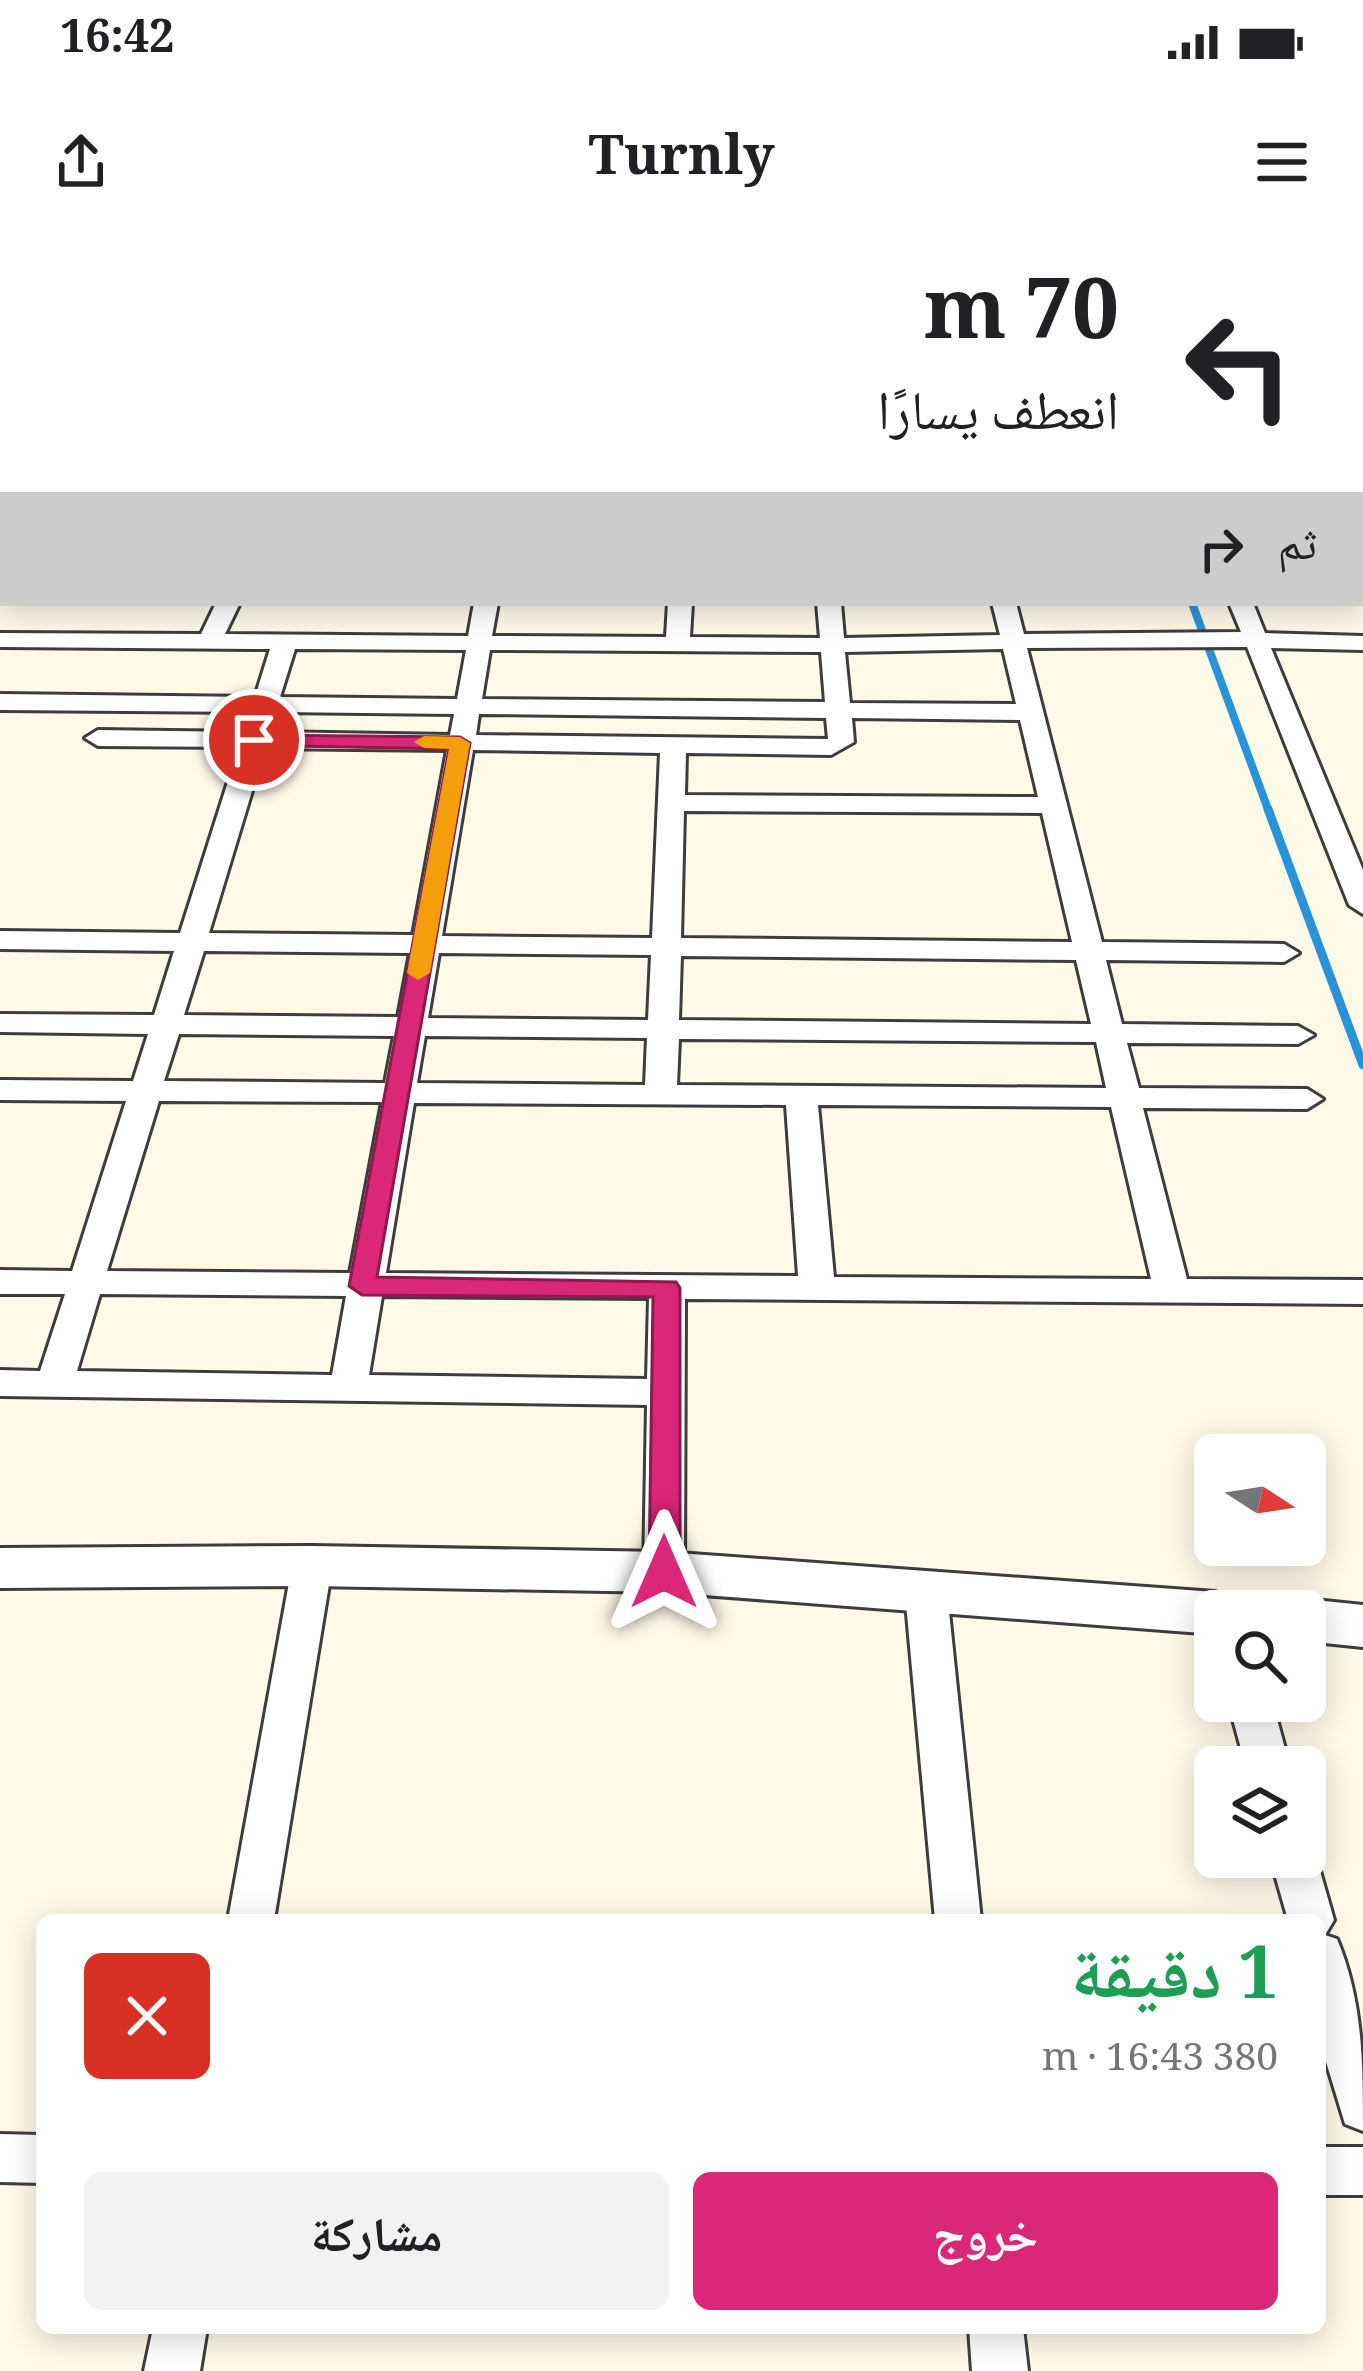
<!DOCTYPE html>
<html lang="ar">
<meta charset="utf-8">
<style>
body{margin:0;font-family:Georgia,"Noto Naskh Arabic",serif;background:#f2f2f2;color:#202124;direction:rtl;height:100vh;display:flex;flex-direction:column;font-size:45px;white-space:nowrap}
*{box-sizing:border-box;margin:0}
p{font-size:39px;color:#757577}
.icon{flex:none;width:66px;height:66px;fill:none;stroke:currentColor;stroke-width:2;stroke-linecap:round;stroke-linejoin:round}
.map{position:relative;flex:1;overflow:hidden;direction:ltr}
.side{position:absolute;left:36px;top:1674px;width:1290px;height:420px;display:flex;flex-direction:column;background:#fff;border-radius:18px;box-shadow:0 6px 30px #0003;direction:rtl}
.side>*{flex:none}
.banner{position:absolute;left:0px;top:0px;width:1365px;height:366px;box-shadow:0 6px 30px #0003;direction:rtl;background:#fff;color:#202124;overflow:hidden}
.needle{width:78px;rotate:102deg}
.fabs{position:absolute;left:1194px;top:1194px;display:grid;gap:24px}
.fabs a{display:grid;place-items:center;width:132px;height:132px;border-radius:18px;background:#fff;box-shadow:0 6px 30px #0003;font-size:60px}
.pin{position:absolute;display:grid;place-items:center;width:102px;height:102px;color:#fff;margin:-51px;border:6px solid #fff;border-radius:50%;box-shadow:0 3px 12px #0007}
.me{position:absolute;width:132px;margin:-66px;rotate:0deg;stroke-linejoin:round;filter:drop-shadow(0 0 9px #0008)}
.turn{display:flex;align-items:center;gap:42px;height:252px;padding:0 48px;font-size:54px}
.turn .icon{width:156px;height:156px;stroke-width:2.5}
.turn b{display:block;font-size:84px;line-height:102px}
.then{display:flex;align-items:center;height:114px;padding:0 48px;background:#0003;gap:24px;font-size:45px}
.round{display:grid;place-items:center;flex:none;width:126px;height:126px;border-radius:18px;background:#f2f2f2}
.summary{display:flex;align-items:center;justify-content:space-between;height:204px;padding:0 48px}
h1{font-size:72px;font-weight:700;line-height:90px;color:#1e9e55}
.primary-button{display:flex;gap:24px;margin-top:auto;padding:24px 48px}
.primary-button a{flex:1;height:138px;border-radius:18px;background:#db2777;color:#fff;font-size:48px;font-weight:700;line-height:138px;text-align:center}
.primary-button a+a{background:#f2f2f2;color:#202124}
.status{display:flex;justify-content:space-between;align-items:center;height:84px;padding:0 60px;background:#fff;direction:ltr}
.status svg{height:33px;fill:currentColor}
header{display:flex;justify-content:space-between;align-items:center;height:156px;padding:0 48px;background:#fff;font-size:54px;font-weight:700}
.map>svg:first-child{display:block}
</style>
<div class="status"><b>16:42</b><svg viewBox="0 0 49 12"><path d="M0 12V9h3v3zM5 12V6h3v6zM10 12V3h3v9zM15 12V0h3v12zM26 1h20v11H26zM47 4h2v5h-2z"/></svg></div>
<header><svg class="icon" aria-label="menu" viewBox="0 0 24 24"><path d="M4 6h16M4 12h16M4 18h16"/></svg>Turnly<svg class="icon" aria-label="share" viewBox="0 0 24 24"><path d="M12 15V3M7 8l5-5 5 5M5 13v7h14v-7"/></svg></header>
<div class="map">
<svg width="1363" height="2131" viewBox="0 0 1363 2131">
<rect width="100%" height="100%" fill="#fffae8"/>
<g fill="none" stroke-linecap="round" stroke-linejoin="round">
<path stroke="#2893d9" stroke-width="8" d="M1192,363l77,209"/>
<path stroke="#2893d9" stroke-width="9" d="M1268,569l95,256"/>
<defs>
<path id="minor" d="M754,0h16l2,3h-18z
M916,0h16l1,3h-18z
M1080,0h16l2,3h-18z
M1226,0h16l2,3h-18z
M1350,0h13v7l-1,-4z
M3,24v14h-3v-13z
M0,111h3v12h-3z
M1362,159h1v12h-1z
M0,164h3v12h-3z
M0,215h3v12h-3z
M1362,216h1v13h-1z
M3,265v18l-3,1v-18z
M0,321h3v14h-3z
M216,363h24l-15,31 243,2 6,-33h24l-6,33 174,1 2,-34h24l-2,34 130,1 -3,-35h24l3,35 156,-3 -8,-32h24l8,31 217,-2 -12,-29h24l12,30 98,3v14l-92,-2 92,222v44l-14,-9 -102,-258 -220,1 75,294 182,2 15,9 -15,9 -178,-2 16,64 176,2 16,9 -16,9 -171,-1 12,45 168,1 16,10 -16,10 -164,-1 44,171 176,1v24l-678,-5 -1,273 -6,11 -14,4 -14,-4 -6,-11 3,-167 -647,-9v-26l40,1 25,-77h-65v-24l72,1 54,-170 -126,-1v-20l133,1 15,-47 -148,-2v-18l154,1 20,-64 -174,-2v-18l180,2 59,-186 -141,-1 -13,-8 13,-8 146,2 6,-20 -250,-2v-16l255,3 15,-48 -270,-2v-14l201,1zM295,409l171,1 -9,49 -177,-2zM1003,409l13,55 -166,-1 -5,-51zM490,410l331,2 4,50 -343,-3zM276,472l178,2 -4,21 -180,-3zM479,474l347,4 2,21 -352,-4zM852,478l168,2 18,77 -353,-2 1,-42 145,2 23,-13zM265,508l182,2 -34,185 -204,-2zM473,510l187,3 -8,185 -210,-2zM684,571l358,2 30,129 -391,-4zM204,711l206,2 -12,64 -214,-2zM439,713l212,2 -3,65 -220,-2zM681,716l395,4 15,64 -412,-4zM179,794l215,2 -9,47 -221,-2zM425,796l222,2 -2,47 -228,-2zM679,799l417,3 10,46 -429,-3zM159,861l223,1 -32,171 -243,-2zM414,863l372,2 12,171 -412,-3zM818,865l293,2 40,172 -317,-2zM100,1054l246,2 -14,79 -255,-4zM382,1056l267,2 -2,81 -278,-4z
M312,1311l14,4 6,11 -58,354h-46l64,-354 6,-11z
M926,1337l15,4 6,11 34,328h-46l-30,-328 6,-11z
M1228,1461h44l18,66h-44z
M1305,1602l11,15 18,63 -9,15 12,4c26,62 26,125 26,192l-18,-7 -25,-82v-122h-32l-18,-63h35z
M0,1894l42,1v48l-42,-1z
M1320,1907h43v48h-43z
M153,2088h54l-7,43h-56z
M969,2088h54l5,43h-56z"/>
<path id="tertiary" d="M312,1306l352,6 551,40 20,6 7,13h-27v23l-551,-42 -352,-6 -312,2v-40z
M1305,1359l58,6v42l-58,-6v-30h-23l3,-6z"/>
</defs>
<use href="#minor" stroke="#3d3d3d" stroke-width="6"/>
<use href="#tertiary" stroke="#3d3d3d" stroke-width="6"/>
<use href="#minor" fill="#fff" fill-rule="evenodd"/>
<use href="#tertiary" fill="#fff" fill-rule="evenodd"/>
</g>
<path fill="#db2777" stroke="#8e194d" stroke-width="3" d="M254,495l206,2 10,6 -93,534 299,5 4,6v284l-5,8h-21l-5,-8 4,-275 -291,-2 -13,-9 100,-537 -202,-4v-9z"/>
<path fill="#f59e0b" d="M460,497l10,6 -40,230 -12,7 -11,-7 42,-224 -25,-1 -10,-6 10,-6z"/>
</svg>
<div class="fabs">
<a><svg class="needle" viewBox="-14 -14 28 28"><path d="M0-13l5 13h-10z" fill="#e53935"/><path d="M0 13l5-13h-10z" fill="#757577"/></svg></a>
<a><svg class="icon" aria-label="search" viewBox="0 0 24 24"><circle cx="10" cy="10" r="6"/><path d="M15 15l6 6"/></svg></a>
<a><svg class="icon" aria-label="layers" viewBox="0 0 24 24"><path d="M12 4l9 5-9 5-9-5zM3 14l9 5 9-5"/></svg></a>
</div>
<div class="pin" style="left:254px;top:500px;background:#d93025"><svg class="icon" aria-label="arrive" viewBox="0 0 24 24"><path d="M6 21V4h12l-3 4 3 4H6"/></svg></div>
<svg class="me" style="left:664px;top:1332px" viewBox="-20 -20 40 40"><path d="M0-17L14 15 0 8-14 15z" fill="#db2777" stroke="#fff" stroke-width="4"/></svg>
<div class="banner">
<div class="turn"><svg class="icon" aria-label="left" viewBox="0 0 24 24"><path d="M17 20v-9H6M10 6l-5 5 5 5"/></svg><div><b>70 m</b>انعطف يسارًا</div></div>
<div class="then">ثم<svg class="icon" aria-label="right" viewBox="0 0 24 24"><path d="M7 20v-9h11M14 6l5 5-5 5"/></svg></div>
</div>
<section class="side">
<div class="summary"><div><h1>1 دقيقة</h1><p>380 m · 16:43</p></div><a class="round" style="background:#d93025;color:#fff"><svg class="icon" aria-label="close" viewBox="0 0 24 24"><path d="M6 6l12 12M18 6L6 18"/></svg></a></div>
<div class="primary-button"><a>خروج</a><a>مشاركة</a></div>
</section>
</div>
